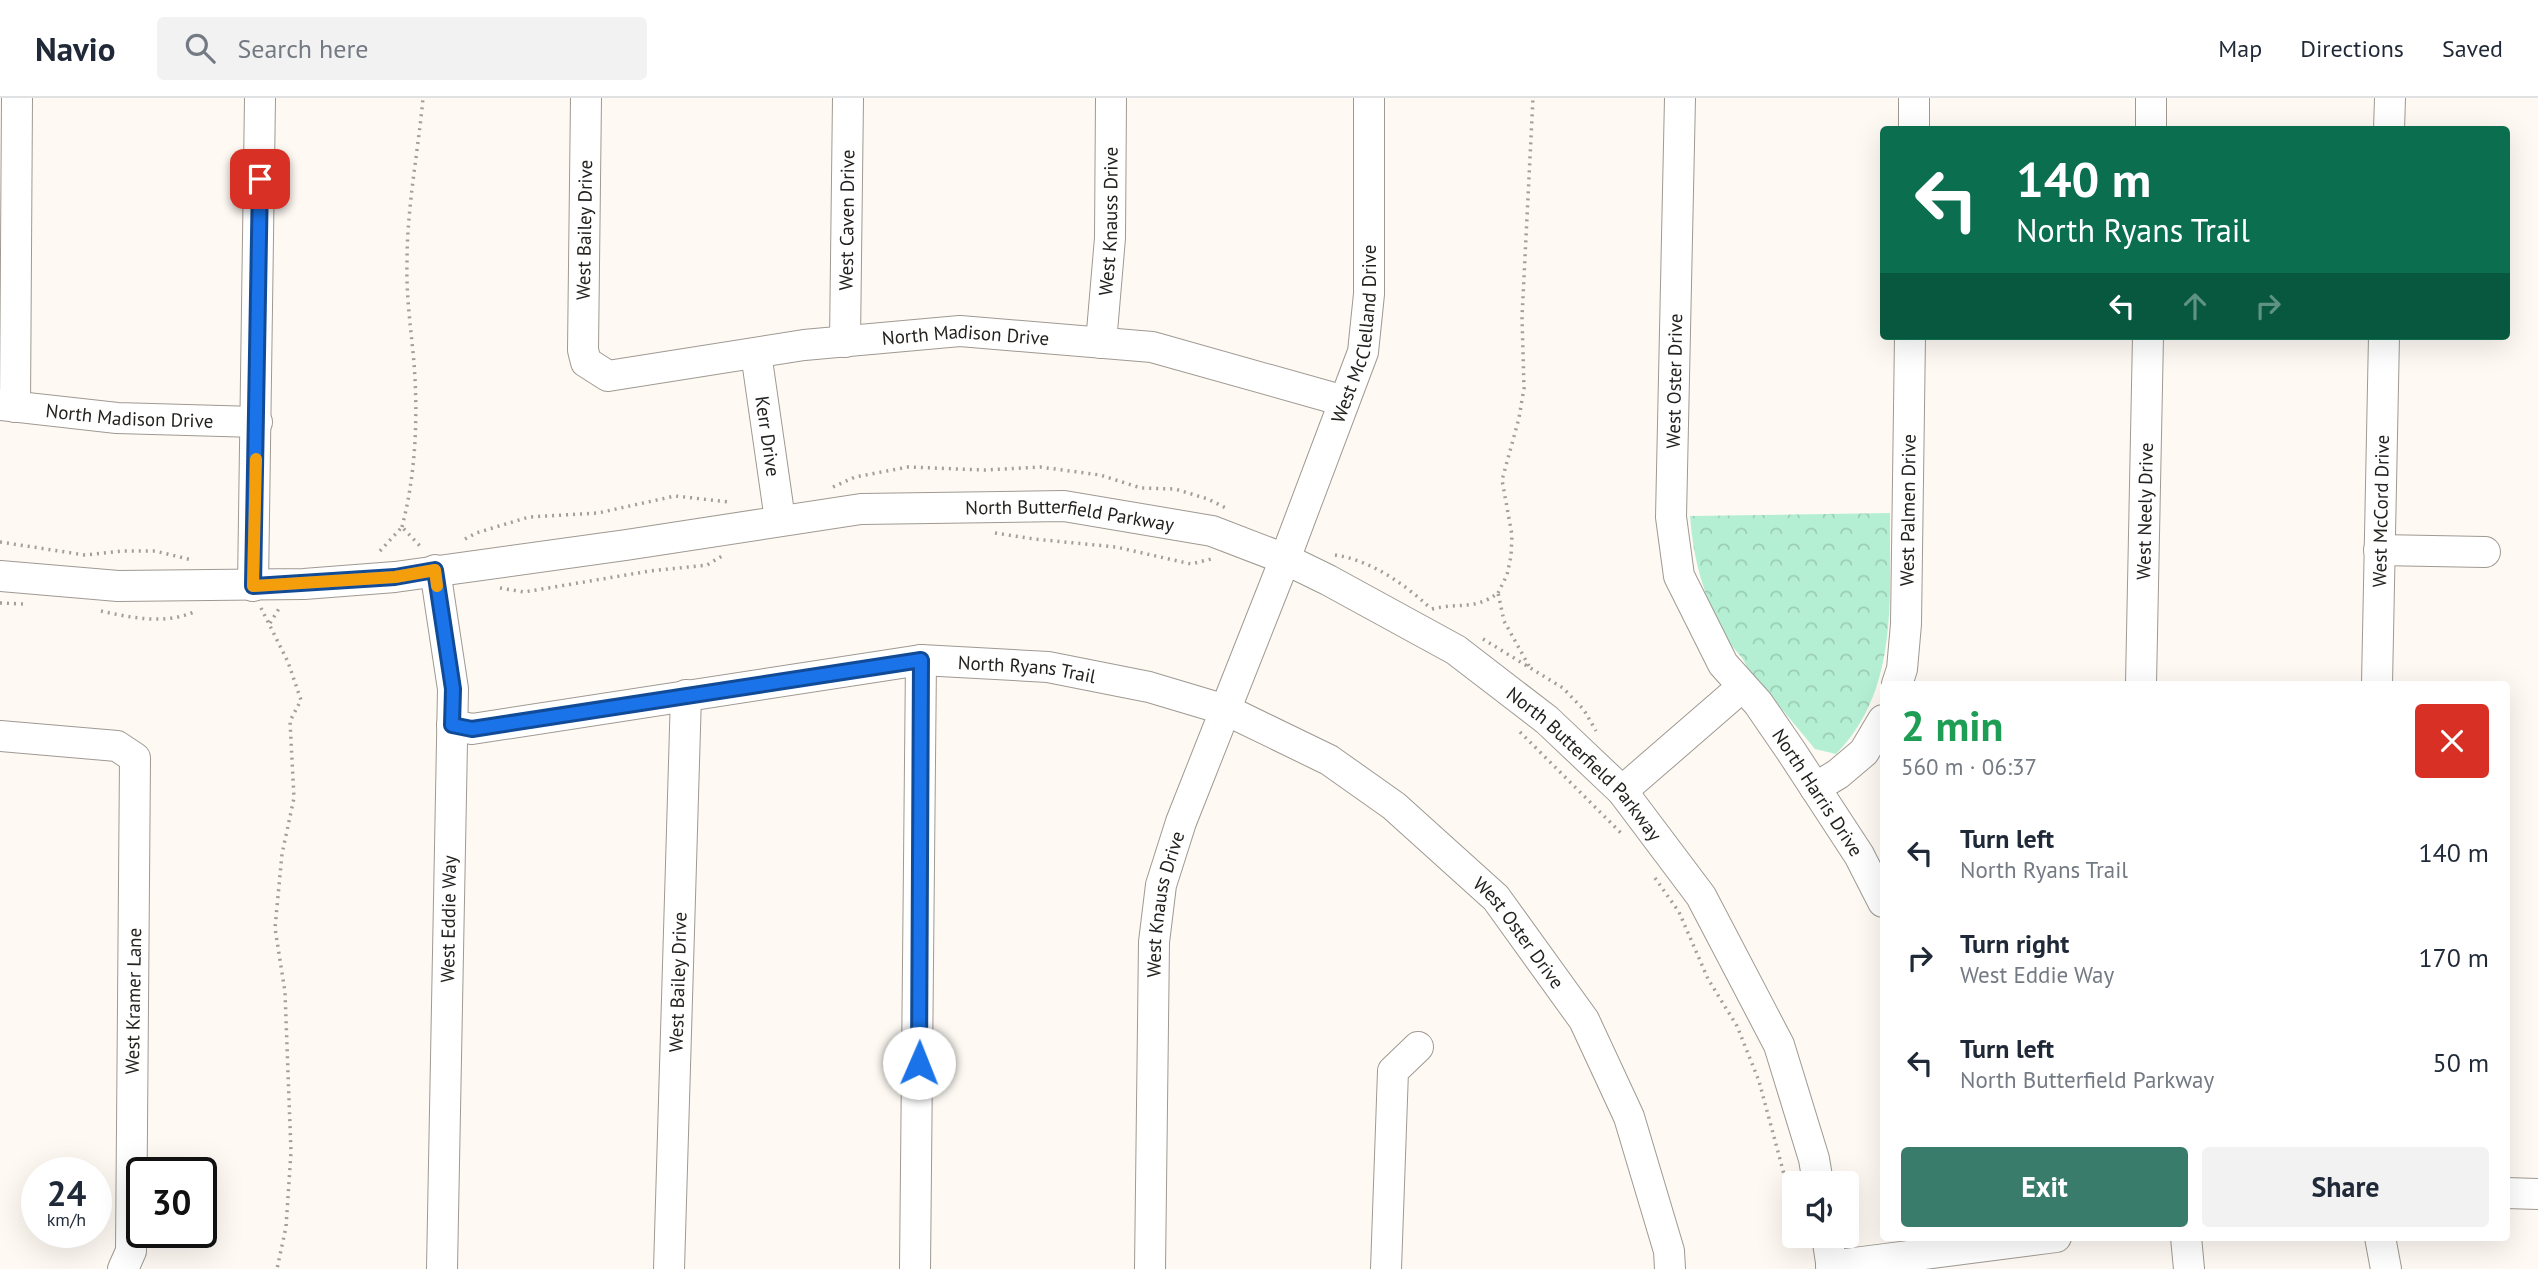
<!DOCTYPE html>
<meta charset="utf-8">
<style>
body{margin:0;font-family:"PT Sans",sans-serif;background:#f2f2f3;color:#1f2937;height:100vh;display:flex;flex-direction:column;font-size:26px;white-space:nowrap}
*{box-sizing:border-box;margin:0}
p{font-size:23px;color:#747a83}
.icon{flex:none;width:38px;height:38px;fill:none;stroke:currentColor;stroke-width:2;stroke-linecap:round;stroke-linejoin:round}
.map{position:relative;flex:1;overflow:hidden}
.panel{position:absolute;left:1880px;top:583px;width:630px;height:560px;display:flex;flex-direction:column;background:#fff;border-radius:7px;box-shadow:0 7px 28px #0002}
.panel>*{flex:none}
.banner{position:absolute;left:1880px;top:28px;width:630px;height:214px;border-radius:7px;box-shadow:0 7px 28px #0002;background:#0b6e4f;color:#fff;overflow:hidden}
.buttons{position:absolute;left:1782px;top:1073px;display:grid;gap:14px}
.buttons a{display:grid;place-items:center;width:77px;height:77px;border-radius:7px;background:#fff;box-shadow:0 7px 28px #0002;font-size:35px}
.speed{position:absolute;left:21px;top:1059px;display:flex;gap:14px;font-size:35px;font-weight:700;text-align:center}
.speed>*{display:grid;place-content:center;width:91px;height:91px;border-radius:50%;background:#fff;box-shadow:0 7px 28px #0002;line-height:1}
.speed small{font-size:18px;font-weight:400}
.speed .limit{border:4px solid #111;border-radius:10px;background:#fff;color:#111}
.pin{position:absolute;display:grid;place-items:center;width:60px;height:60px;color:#fff;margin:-30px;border-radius:14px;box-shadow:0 4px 10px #0006}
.me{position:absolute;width:77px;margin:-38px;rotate:1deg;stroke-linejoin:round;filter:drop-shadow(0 0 5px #0008)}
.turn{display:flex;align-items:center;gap:24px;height:147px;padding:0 21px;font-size:32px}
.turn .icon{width:91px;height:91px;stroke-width:2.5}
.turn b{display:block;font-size:49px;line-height:60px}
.lanes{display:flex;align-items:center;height:66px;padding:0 21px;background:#0003;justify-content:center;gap:35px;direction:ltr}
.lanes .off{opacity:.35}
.round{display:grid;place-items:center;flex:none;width:74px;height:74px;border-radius:7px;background:#f2f2f3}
.overview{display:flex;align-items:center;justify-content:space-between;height:119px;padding:0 21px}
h1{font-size:42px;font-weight:600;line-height:52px;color:#1e9e55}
.cta{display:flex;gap:14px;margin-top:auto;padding:14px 21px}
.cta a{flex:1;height:80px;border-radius:7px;background:#3a7c6c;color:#fff;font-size:28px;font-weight:600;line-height:80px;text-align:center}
.cta a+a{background:#f2f2f3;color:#1f2937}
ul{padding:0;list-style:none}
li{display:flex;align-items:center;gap:21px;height:105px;padding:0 21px}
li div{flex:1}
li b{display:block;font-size:26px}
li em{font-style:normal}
header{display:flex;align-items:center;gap:42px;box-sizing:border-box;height:98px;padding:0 35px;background:#fff;border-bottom:2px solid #e0e1e3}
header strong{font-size:33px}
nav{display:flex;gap:38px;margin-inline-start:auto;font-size:24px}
.search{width:490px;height:63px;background:#f2f2f3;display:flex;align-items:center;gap:18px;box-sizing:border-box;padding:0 24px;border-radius:7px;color:#747a83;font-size:26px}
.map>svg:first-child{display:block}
</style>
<header>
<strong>Navio</strong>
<div class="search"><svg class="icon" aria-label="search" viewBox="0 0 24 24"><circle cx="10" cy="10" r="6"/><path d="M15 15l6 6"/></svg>Search here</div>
<nav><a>Map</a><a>Directions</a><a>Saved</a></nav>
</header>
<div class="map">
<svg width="2538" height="1171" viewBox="0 0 2538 1171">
<defs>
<pattern id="park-crowns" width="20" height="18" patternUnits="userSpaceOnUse" patternTransform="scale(1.75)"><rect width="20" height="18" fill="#b4efd3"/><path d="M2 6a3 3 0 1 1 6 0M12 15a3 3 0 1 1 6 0" fill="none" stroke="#9bcdb5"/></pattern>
</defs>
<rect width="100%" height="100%" fill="#fef9f3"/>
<path fill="url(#park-crowns)" d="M1890,415c-1,84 10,176 -54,241l-21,-5 -68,-82c-5,-13 -16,-19 -22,-31 -21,-37 -32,-77 -35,-120z"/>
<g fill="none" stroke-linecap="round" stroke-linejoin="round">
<defs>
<g id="minor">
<path id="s1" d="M586,0l-3,252 3,12 22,14 196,-31 156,-14 192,16 192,54"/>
<path id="s2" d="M1680,0l-9,419 8,59 44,88 35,39 33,48 68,104 24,47"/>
<path d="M1914,32v-32"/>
<path d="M2151,32v-32"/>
<path d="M2389,32l1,-32"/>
<path id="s3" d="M845,244l3,-244"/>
<path id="s4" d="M1101,245l9,-105 1,-140"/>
<path id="s5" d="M756,255l24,167"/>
<path id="s6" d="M0,307l117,13 140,4"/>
<path d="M15,309l2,-309"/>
<path d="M2379,452l106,2"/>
<path d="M435,472l18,119 -11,580"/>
<path id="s7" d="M0,478l118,10 186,-2 91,-7 231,-32 235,-36 203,-3 148,25 73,28 43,21 128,70 91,70 75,71 79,105 78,149 35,114 4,24"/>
<path d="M253,488l7,-488"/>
<path id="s8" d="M1897,586l5,-15 4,-45 4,-288"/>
<path id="s9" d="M2141,586l7,-348"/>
<path id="s10" d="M2377,586l7,-348"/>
<path id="s11" d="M452,627l20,4 449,-69 127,7 101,20 77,23 103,50 65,46 102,92 88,122 45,97 40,134 1,18"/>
<path d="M0,638l117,10 18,12 -4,493 -8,18"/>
<path d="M1815,690l23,-14 26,-22 19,-32"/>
<path d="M1622,693l120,-104"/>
<path d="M2506,1095l32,1"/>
<path d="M1827,1138l5,33"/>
<path d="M2186,1139l3,32"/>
<path d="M2380,1139l6,32"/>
<path d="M1831,1168l225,-29"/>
<path id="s12" d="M669,1171l17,-574"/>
<path d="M915,1171l6,-609"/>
<path id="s13" d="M1150,1171l4,-327 7,-57 20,-63 104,-263 78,-207 6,-58v-196"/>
<path d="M1386,1171l7,-198 25,-24"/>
</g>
</defs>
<use href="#minor" stroke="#9f9992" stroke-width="32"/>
<path stroke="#a29e99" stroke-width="3.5" stroke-dasharray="2 5" stroke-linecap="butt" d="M833,389l22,-10 53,-10 76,3 56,-3 60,8 41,13 34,1 33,10 20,10
M402,429c14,-54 16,-110 12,-164 -3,-34 -8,-67 -7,-101 0,-55 11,-109 16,-164
M995,435l39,6 82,8 75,17 24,-6
M465,441l11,-6 53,-16 69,-4 77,-17 55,6
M0,444l85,13 38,-4h32l37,9
M380,453l22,-24 18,19
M1335,457c35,5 68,28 93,51
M500,490l24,4 126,-21 57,-6 15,-9
M1498,495l9,-18 4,-19 1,-21 -10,-55 17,-62 5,-30 -2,-71 11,-219
M0,505l24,1
M261,510l27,54 13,38 -11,21 4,77 -12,56 -7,74 10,64 6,160 -5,75 -9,42
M1432,511c26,-7 42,2 66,-16l6,28 25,45
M101,513c31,7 65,14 95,0
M270,525l10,-16
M1483,541l80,49 21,22 12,21
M1520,634l101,101
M1655,780l24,34 29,67 29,47 22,55 26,97 9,16"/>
<use href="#minor" stroke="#fff" stroke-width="30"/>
</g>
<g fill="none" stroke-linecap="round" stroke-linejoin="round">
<defs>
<path id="route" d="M260,81l-7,407 142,-9 40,-7 18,119 -1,36 20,4 449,-69 -2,403"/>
</defs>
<use href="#route" stroke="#114b97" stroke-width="18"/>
<use href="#route" stroke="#1a73e8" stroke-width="12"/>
<path stroke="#f59e0b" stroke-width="12" d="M256,361l-3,127 142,-9 40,-7 2,16"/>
</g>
<g text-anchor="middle" stroke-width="5" stroke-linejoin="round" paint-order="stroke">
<g font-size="19" fill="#24221f" stroke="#fff">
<text dy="7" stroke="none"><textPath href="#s3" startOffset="122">West Caven Drive</textPath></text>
<text dy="7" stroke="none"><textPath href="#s4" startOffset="122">West Knauss Drive</textPath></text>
<text transform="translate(584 132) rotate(-89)" y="7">West Bailey Drive</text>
<text dy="7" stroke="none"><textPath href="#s13" startOffset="971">West McClelland Drive</textPath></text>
<text dy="7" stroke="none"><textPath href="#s1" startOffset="651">North Madison Drive</textPath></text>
<text transform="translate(1674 283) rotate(-89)" y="7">West Oster Drive</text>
<text dy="7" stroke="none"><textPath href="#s6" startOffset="130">North Madison Drive</textPath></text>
<text dy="7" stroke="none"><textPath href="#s5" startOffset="84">Kerr Drive</textPath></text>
<text dy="7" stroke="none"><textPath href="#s9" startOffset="173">West Neely Drive</textPath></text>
<text dy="7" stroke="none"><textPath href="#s10" startOffset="173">West McCord Drive</textPath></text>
<text dy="7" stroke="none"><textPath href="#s8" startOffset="175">West Palmen Drive</textPath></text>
<text dy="7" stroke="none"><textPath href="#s7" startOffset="1076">North Butterfield Parkway</textPath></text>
<text dy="7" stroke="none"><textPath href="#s11" startOffset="581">North Ryans Trail</textPath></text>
<text dy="7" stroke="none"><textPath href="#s7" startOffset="1664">North Butterfield Parkway</textPath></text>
<text dy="7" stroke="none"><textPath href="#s2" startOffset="737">North Harris Drive</textPath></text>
<text dy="7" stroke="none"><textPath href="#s13" startOffset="366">West Knauss Drive</textPath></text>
<text transform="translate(448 821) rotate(-89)" y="7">West Eddie Way</text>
<text dy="7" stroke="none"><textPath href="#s11" startOffset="1158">West Oster Drive</textPath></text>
<text dy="7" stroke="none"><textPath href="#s12" startOffset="287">West Bailey Drive</textPath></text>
<text transform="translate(133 903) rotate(-89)" y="7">West Kramer Lane</text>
</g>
</g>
</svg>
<div class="buttons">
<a><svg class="icon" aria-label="sound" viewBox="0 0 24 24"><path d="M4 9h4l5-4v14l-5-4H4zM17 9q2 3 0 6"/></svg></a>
</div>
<div class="speed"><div>24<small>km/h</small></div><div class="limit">30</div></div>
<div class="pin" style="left:260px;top:81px;background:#d93025"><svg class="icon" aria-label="arrive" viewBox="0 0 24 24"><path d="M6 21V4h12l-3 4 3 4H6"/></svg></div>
<svg class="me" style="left:919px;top:965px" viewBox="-20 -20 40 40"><circle r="19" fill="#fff"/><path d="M0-13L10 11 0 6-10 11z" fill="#1a73e8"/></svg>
<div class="banner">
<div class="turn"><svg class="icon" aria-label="left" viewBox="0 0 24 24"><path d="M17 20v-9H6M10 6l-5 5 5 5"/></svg><div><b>140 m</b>North Ryans Trail</div></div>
<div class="lanes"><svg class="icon" aria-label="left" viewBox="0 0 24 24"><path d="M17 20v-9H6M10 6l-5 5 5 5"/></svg><svg class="icon off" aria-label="ahead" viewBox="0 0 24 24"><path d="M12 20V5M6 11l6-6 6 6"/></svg><svg class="icon off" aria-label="right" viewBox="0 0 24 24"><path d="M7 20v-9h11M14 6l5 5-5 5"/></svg></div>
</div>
<section class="panel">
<div class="overview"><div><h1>2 min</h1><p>560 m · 06:37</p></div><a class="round" style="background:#d93025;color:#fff"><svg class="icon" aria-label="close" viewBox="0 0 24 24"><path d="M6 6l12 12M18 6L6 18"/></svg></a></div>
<ul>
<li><svg class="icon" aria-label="left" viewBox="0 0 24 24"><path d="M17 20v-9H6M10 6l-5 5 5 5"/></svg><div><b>Turn left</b><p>North Ryans Trail</p></div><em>140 m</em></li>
<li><svg class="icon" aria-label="right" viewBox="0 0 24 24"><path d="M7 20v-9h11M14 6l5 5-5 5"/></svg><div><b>Turn right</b><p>West Eddie Way</p></div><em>170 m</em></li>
<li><svg class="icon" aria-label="left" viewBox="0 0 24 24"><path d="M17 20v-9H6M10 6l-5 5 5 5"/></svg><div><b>Turn left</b><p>North Butterfield Parkway</p></div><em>50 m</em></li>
</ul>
<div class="cta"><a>Exit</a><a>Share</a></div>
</section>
</div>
